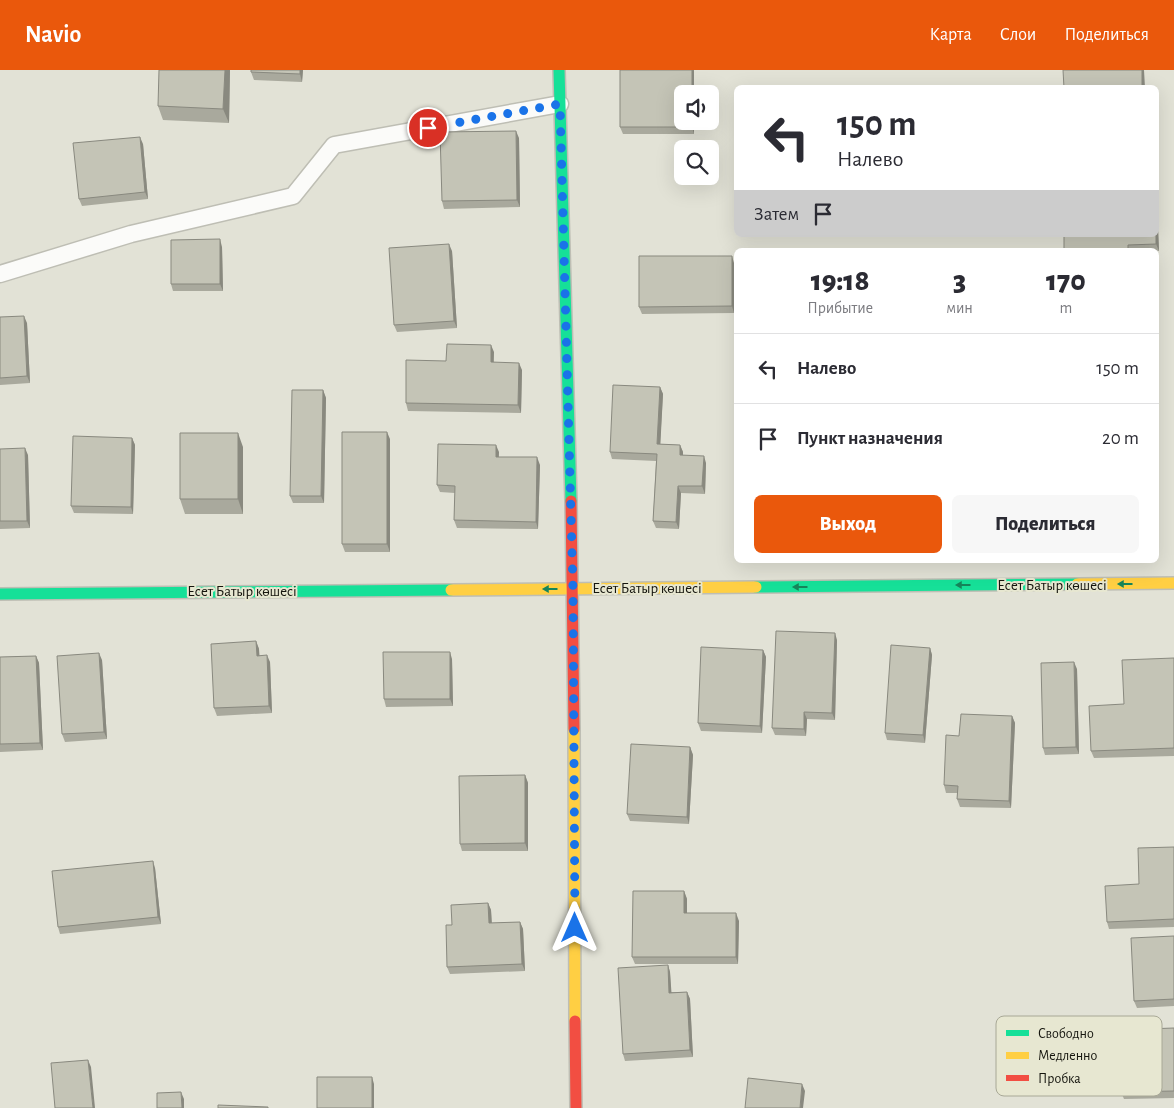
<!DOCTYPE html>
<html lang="ru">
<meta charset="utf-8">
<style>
body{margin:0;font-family:"Alegreya Sans",sans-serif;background:#f7f7f7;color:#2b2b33;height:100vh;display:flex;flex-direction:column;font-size:19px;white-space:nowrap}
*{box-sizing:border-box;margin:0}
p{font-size:16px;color:#7c7c81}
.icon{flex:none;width:28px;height:28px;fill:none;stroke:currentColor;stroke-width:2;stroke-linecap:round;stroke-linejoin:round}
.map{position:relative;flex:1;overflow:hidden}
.drawer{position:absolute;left:734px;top:178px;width:425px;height:315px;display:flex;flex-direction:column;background:#fff;border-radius:8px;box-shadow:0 5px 20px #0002}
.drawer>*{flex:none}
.hud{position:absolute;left:734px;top:15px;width:425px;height:152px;border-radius:8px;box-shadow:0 5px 20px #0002;background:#fff;color:#2b2b33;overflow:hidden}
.fabs{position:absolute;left:674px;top:15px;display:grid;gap:10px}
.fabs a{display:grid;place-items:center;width:45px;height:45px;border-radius:8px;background:#fff;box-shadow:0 5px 20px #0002;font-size:25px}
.pin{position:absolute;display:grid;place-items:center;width:42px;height:42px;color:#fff;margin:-21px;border:2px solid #fff;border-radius:50%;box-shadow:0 1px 5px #0007}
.me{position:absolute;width:55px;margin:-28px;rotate:0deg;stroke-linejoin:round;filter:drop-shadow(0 0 4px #0008)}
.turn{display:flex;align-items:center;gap:18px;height:105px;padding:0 20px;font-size:22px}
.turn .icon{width:65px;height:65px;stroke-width:2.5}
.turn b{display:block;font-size:35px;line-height:42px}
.then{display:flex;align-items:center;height:48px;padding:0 20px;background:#0003;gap:10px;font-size:19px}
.eta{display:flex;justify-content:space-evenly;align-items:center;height:85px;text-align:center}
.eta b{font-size:30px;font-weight:800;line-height:35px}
.action{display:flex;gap:10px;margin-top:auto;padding:10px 20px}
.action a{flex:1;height:58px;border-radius:8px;background:#ea580c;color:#fff;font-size:20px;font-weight:800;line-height:58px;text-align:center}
.action a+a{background:#f7f7f7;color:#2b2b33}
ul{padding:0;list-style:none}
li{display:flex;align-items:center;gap:15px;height:70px;padding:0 20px;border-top:1px solid #e1e1e2}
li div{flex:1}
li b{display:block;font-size:19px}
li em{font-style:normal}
header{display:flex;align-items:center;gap:30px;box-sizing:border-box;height:70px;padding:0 25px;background:#ea580c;color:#fff}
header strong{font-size:24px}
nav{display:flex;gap:28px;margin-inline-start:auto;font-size:18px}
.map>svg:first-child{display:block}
</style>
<header>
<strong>Navio</strong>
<nav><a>Карта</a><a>Слои</a><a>Поделиться</a></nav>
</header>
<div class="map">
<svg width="1174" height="1038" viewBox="0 0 1174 1038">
<rect width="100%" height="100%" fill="#e2e2d6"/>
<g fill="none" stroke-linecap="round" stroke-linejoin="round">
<defs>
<path id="lane" d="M0,204l131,-40 162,-38 41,-51 226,-41"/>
<path id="fast" d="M559,0l12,431
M756,517l321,-3
M0,524l451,-4"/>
<path id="slow" d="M1077,514l97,-1
M451,520l305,-3
M574,659l1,292"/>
<path id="jam" d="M571,431l3,228
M575,951l1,87"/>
</defs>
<use href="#lane" stroke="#bebeb4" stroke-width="19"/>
<use href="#fast" stroke="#bebeb4" stroke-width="14"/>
<use href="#slow" stroke="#bebeb4" stroke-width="14"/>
<use href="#jam" stroke="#bebeb4" stroke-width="14"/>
<use href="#lane" stroke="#fbfbf9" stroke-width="16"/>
<use href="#fast" stroke="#16e098" stroke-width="11"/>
<use href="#slow" stroke="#ffcf43" stroke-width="11"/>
<use href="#jam" stroke="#f24e42" stroke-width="11"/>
</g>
<path fill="#a9a99d" d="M230,0l-1,53 -66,-3 -5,-14z
M303,0l-1,12 -48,-2 -3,-8z
M694,0v24h-12l12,27v13h-71l-3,-7z
M519,68l1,69 -76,2 -2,-8z
M143,74l5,55 -66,7 -3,-7z
M1157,134l2,47h-3v-1h-92z
M222,177l1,44h-50l-2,-7z
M452,181l5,77 -60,4 -3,-7z
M734,193v50l-92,1 -3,-7z
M0,247l27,6 3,60 -30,2z
M494,282v10l28,8 -1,43 -113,-2 -2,-8 40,-42z
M660,317l3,7 -3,50 20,1 3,7v3l23,8 -1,31 -24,-1 -2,36 -23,-1 -3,-7 3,-60 -44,-2 -2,-7z
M323,320l3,8 -2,105h-31l-3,-7z
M132,368l3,7 -2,69 -59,-1 -3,-7z
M390,369v113h-45l-3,-8z
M243,377v67h-58l-5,-15z
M0,379l28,6 2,73 -30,1z
M499,382v5l41,8 -2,64 -81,-1 -3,-8 1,-27 -15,-1 -3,-7z
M837,570l-2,80 -28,-1 -1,17 -31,-1 -3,-7z
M256,571l3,8v6l11,7 2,51 -55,3 -3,-8z
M930,578l2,7 -7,88 -38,-3 -2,-7z
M763,580l3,7 -4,76 -61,-2 -3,-8z
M36,586l3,7 4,87 -43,2v-95z
M1174,588v98l-80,2 -3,-7 33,-47z
M452,589l1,47 -67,1 -2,-8z
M102,590l5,79 -42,3 -3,-8z
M1077,599l2,85 -34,1 -2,-7z
M1012,646l3,7 -4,85 -51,-1 -3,-8v-6h-11l-2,-8z
M690,677l3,8 -4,69 -59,-3 -3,-7z
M525,705l3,8v68h-66l-2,-7z
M1174,777v80l-65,2 -2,-7 32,-38z
M155,798l6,56 -101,10 -2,-7z
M684,821l3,8v14l52,8 -1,43h-103l-3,-7z
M488,833l3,7 1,13 28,-1 3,7 2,42 -75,3 -3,-7 5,-42z
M1174,867v69l-37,2 -3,-7z
M668,895l2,7 1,20h16l3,7 3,58 -68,4 -2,-7z
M1174,958v70l-50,1 -3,-7z"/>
<path fill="#89897f" d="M225,0h5l-1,53 -6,-14z
M300,0h3l-1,12 -2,-8z
M692,0h2v24h-2z
M1142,0h2l1,18h-3z
M692,51h2v13l-2,-7z
M516,61l3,7 1,69 -3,-7z
M140,67l3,7 5,55 -3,-7z
M1156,132l1,2 2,47 -3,-7z
M220,169l2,8 1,44 -3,-7z
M449,174l3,7 5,77 -3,-7z
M732,186l2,7v50l-2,-7z
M24,246l3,7 3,60 -3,-7z
M491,275l3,7 -1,17 -2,-7z
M519,293l3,7 -1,43 -3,-8z
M660,317l3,7 -3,57 -3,-7z
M323,320l3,8 -2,105 -3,-7z
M387,362l3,7v113l-3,-8z
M238,363l5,14v67l-5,-15z
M132,368l3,7 -2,69 -2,-7z
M496,375l3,7 -1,12 -2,-7z
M680,375l3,7v10l-3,-7z
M25,378l3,7 2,73 -3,-7z
M704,386l2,7 -1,31 -3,-8z
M537,387l3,8 -2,64 -2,-7z
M678,416l3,7 -2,36 -3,-7z
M835,563l2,7 -2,80 -3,-7z
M256,571l3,8 1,14 -3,-7z
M930,578l2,7 -7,88 -2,-8z
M763,580l3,7 -4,76 -2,-7z
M450,582l2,7 1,47 -3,-7z
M99,583l3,7 5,79 -3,-7z
M267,585l3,7 2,51 -3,-7z
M36,586l3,7 4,87 -3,-7z
M1074,592l3,7 2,85 -3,-7z
M804,642l3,7 -1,17 -2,-7z
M1012,646l3,7 -4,85 -2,-7z
M690,677l3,8 -4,69 -2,-7z
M525,705l3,8v68l-3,-8z
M153,791l2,7 6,56 -3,-7z
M684,821l3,8v21l-3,-7z
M488,833l3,7 1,21 -3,-8z
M736,843l3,8 -1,43 -2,-7z
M520,852l3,7 2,42 -3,-7z
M668,895l2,7 2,28 -3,-7z
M687,922l3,7 3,58 -3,-7z
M88,990l3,7 4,41h-2z
M372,1007l2,7v24h-2z
M802,1014l3,7 -2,17h-3z
M181,1022l3,7v9h-2z"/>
<path fill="#c4c4b6" stroke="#89897f" d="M159,0h66l-2,39 -65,-3z
M251,0h49v4l-49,-2z
M620,0h72v24h-10v27h10v6h-72z
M1063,0h79v18h-78z
M516,61l1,69 -75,1 -2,-69z
M140,67l5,55 -66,7 -6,-56z
M1064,165h92v9l-28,1v5h-64z
M220,169v45h-49v-44z
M449,174l5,77 -60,4 -5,-77z
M639,186h93v50l-93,1z
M24,246l3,60 -27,2v-61z
M447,274l44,1v17l28,1 -1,42 -112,-2v-43l40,1z
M613,315l47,2 -3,57 23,1v10l24,1 -2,30h-24l-2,36 -23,-1 4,-67 -47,-2z
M292,320h31l-2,106h-31z
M342,362h45v112h-45z
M180,363h58v66h-58z
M73,366l59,2 -1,69 -60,-1z
M438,374l58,1v12h41l-1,65 -82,-2 1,-34 -18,-1z
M25,378l2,73h-27v-72z
M776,561l59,2 -3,80 -28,-1v17l-32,-1z
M256,571l1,15 10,-1 2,51 -55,2 -3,-64z
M891,575l39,3 -7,87 -38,-2z
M701,577l62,3 -3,76 -62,-3z
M383,582h67v47h-66z
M99,583l5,79 -42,2 -5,-78z
M36,586l4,87 -40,1v-87z
M1174,588v90l-83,3 -2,-45 35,-2 -2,-44z
M1074,592l2,85 -33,1 -2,-85z
M961,644l51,2 -3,85 -52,-2 1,-13 -14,-1 2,-50 13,1z
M631,674l59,3 -3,70 -60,-3z
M525,705v68l-65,1 -1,-68z
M1174,777v72l-67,3 -2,-36 34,-2 -1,-36z
M153,791l5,56 -100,10 -6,-56z
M633,821h51v22h52v44h-104z
M488,833l1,20 31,-1 2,42 -75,3 -1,-42h6l-1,-20z
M1174,866v63l-40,2 -3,-63z
M668,895l1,28 18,-1 3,58 -67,4 -5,-86z
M1174,958v63l-53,1 -2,-62z
M88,990l5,48h-38l-4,-45z
M317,1007h55v31h-55z
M748,1008l54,6 -2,24h-55z
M181,1022l1,16h-25v-15z
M218,1035l50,2v1h-50z"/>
<defs><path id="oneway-solid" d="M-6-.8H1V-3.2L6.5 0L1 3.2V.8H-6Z" transform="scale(1.25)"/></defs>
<g fill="#16855a">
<use href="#oneway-solid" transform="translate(1125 514) rotate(180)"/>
<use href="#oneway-solid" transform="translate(963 515) rotate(180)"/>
<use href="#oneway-solid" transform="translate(800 517) rotate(180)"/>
<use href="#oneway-solid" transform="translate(550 519) rotate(180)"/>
</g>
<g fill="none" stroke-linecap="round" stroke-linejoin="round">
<path stroke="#1a73e8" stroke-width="9" stroke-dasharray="0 16.2" d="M428,58l132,-24 13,485 2,339"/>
</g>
<g text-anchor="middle" stroke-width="4" stroke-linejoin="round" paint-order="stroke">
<g font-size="15" fill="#15150e" stroke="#e7e7d1">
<text x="1052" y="520">Есет Батыр көшесі</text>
<text x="647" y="523">Есет Батыр көшесі</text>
<text x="242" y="526">Есет Батыр көшесі</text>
</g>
</g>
<rect x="996" y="946" width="166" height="80" rx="8" fill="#e7e7d1" stroke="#a8a896" stroke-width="1"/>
<rect x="1006" y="960" width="23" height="6" fill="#16e098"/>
<rect x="1006" y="982" width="23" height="7" fill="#ffcf43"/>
<rect x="1006" y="1005" width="23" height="6" fill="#f24e42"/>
<g font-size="14" fill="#15150e">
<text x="1038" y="968">Свободно</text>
<text x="1038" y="990">Медленно</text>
<text x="1038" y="1013">Пробка</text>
</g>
</svg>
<div class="fabs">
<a><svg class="icon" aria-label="sound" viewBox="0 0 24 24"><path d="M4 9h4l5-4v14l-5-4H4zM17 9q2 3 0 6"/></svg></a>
<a><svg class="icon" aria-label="search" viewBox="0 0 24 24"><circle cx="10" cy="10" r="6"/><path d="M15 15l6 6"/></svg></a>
</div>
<div class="pin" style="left:428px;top:58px;background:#d93025"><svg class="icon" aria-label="arrive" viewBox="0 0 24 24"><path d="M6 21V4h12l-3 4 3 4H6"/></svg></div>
<svg class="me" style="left:575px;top:858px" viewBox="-20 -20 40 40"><path d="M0-17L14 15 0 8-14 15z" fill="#1a73e8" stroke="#fff" stroke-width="4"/></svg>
<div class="hud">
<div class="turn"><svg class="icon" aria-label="left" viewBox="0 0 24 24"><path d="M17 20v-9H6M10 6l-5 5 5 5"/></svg><div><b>150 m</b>Налево</div></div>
<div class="then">Затем<svg class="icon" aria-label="arrive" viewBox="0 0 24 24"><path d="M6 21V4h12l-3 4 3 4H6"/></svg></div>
</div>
<section class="drawer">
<div class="eta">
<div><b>19:18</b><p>Прибытие</p></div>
<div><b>3</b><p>мин</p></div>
<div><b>170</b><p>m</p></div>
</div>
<ul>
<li><svg class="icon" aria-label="left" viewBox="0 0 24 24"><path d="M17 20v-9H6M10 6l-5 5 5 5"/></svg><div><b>Налево</b></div><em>150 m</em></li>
<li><svg class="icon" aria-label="arrive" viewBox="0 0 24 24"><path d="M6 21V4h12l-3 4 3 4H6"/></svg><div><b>Пункт назначения</b></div><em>20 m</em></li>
</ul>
<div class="action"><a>Выход</a><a>Поделиться</a></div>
</section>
</div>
